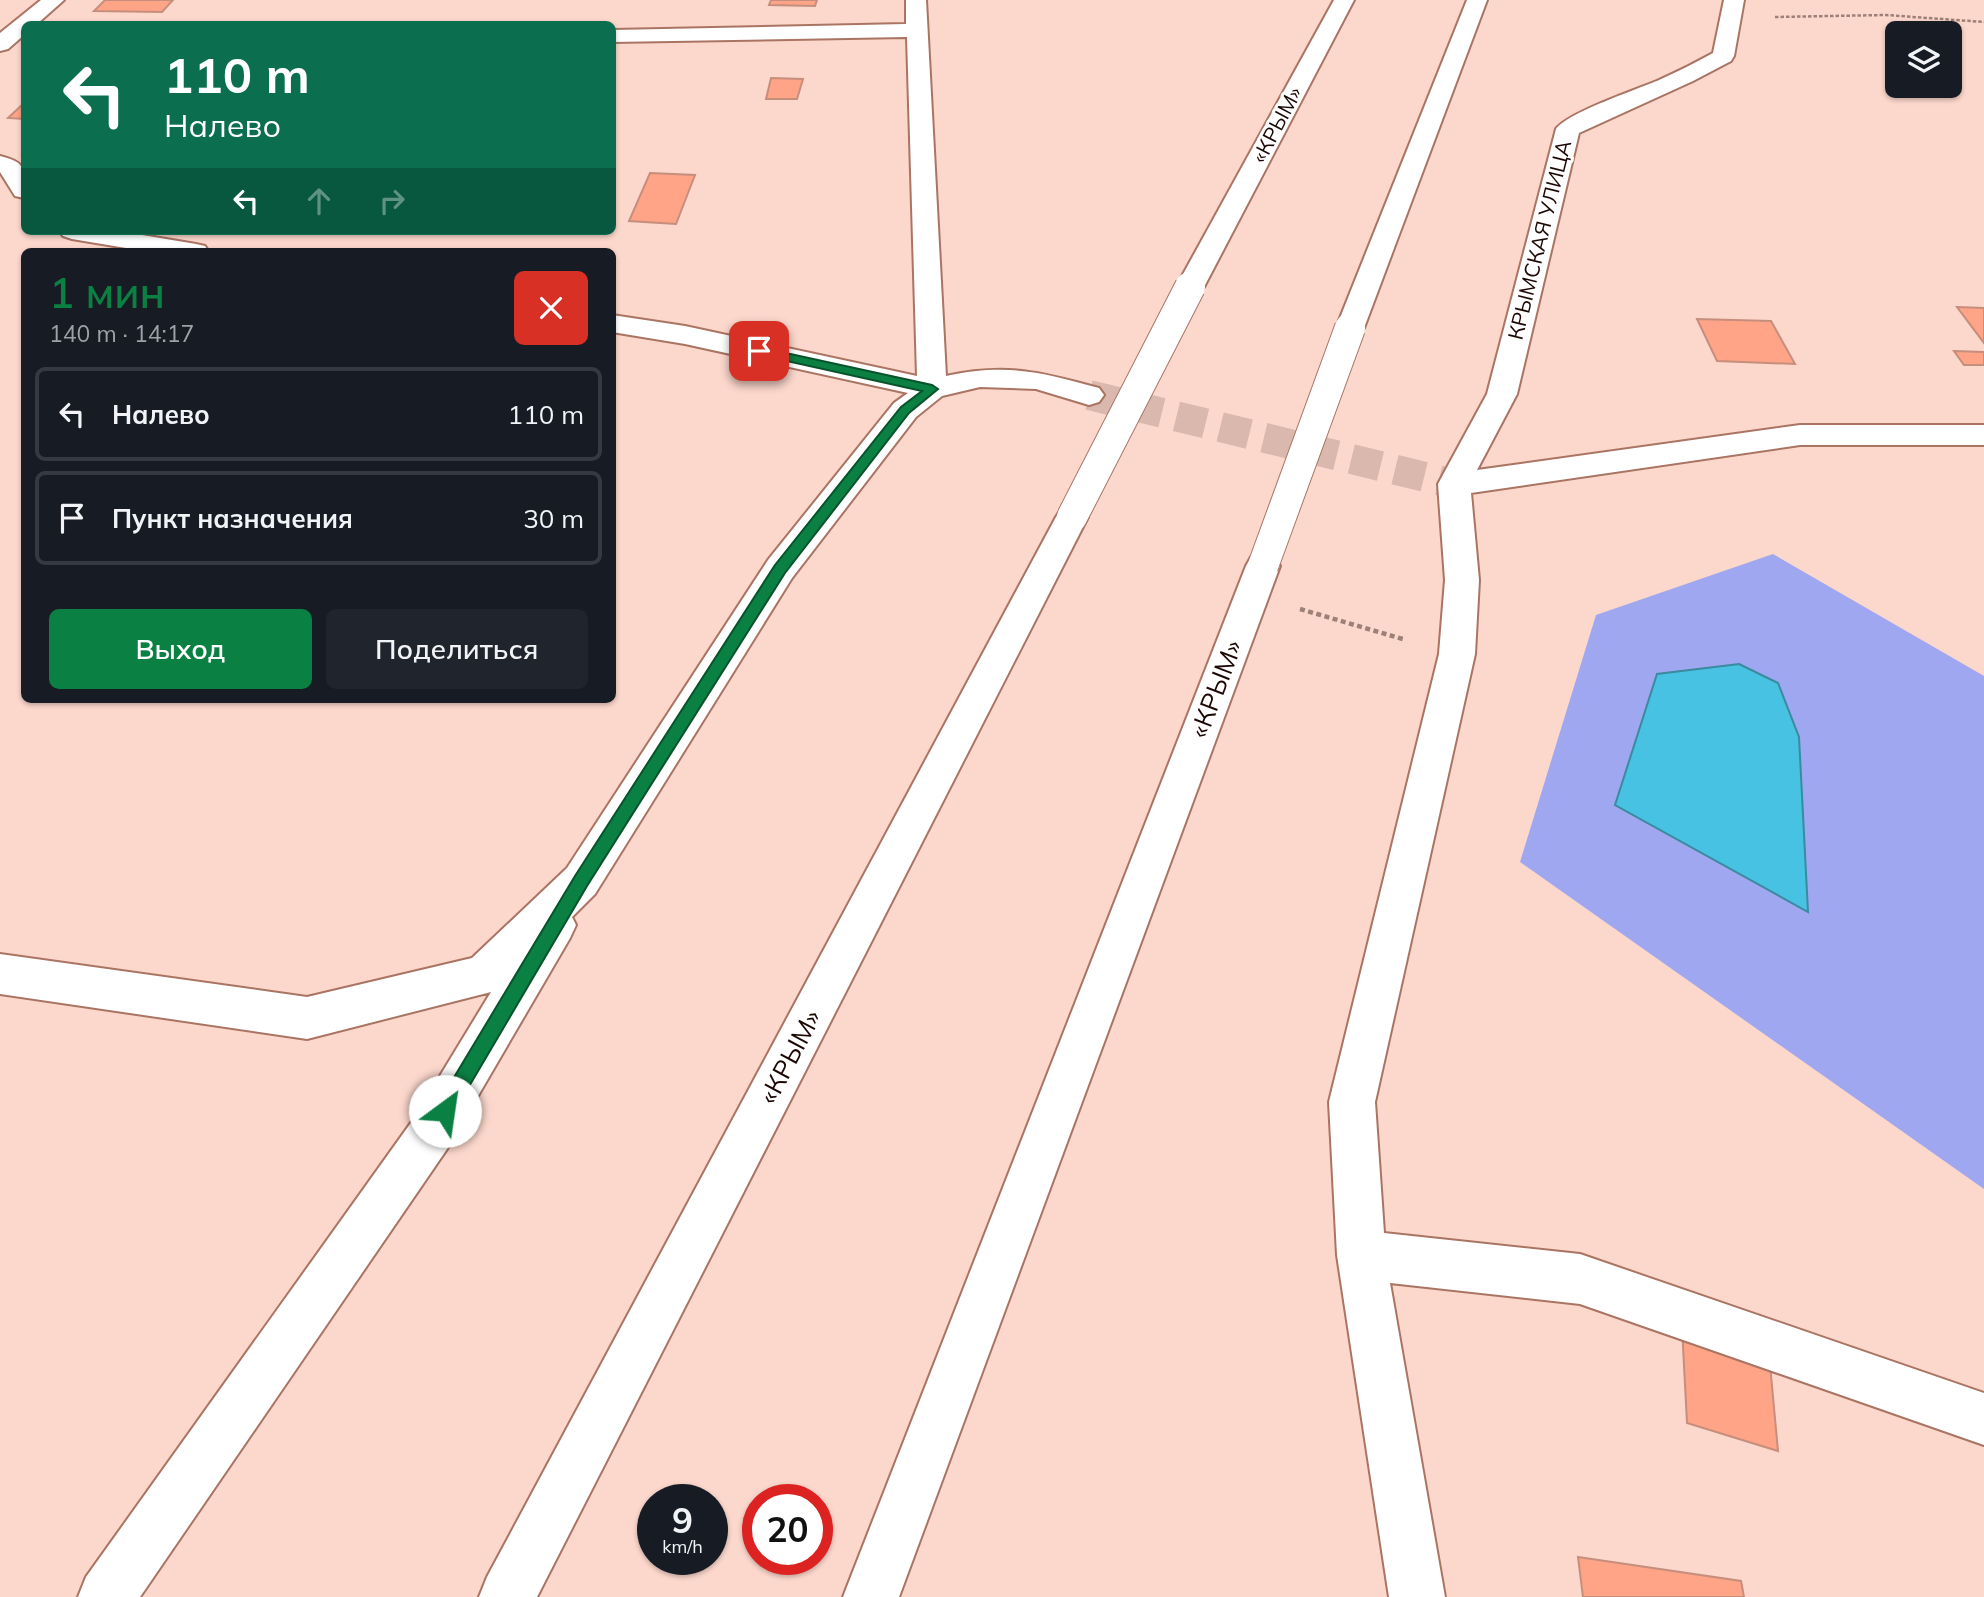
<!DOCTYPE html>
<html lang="ru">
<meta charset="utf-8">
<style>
body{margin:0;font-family:Mulish,sans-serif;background:#20242c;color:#f1f3f6;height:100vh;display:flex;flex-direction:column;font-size:26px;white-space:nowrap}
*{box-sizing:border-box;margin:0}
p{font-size:23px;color:#9ea1a6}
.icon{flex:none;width:38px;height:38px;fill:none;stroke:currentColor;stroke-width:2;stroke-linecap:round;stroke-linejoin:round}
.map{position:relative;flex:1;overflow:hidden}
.details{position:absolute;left:21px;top:248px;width:595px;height:455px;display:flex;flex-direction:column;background:#171b24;border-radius:10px;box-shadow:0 2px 5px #0004}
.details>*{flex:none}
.guide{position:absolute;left:21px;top:21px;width:595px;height:214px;border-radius:10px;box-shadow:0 2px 5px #0004;background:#0b6e4f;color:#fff;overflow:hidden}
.tools{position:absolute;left:1885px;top:21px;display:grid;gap:14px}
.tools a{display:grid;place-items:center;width:77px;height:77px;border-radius:10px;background:#171b24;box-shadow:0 2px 5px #0004;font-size:35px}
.speed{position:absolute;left:637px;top:1484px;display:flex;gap:14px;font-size:35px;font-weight:700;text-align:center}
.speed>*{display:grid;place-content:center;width:91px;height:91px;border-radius:50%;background:#171b24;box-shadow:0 2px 5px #0004;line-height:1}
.speed small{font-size:18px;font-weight:400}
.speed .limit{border:10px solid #d22;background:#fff;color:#111}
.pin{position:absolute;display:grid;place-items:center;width:60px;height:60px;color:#fff;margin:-30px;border-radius:14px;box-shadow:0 4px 10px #0006}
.me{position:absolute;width:77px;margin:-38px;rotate:31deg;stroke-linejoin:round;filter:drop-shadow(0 0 5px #0008)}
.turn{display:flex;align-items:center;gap:24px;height:147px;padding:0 28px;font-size:32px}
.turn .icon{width:91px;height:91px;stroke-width:2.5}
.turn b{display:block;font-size:49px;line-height:60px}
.lanes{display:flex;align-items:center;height:66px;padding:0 28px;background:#0003;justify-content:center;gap:35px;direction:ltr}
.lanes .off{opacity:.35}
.round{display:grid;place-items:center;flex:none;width:74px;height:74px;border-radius:10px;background:#20242c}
.summary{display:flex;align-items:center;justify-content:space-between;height:119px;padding:0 28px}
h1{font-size:42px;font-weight:600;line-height:52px;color:#0b8043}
.primary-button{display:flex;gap:14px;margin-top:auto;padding:14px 28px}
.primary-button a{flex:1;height:80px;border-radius:10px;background:#0b8043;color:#fff;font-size:28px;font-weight:600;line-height:80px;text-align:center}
.primary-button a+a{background:#20242c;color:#f1f3f6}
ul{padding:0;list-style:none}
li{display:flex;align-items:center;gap:21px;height:94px;margin:0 14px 10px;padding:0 14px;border:4px solid #363941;border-radius:10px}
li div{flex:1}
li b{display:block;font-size:26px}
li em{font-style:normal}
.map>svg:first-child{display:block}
</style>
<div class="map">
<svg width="1984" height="1597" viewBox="0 0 1984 1597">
<rect width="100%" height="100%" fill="#fcd7cc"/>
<path fill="#9fa7f0" d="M1773,554l211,122v513l-464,-327 76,-247z"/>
<path fill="#48c2e3" stroke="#3a8aa0" stroke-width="2" d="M1739,664l39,19 21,54 9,175 -193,-107 42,-131z"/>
<path fill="#ffa487" stroke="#c68e7c" stroke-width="2" d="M105,0h68l-11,12 -68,-1z
M771,0h46l-2,6 -46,-1z
M771,78l32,1 -6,20h-31z
M24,103v16l-16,-1z
M650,173l45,2 -19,49 -47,-3z
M1957,307l27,1v35z
M1697,319l74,2 24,43 -78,-3z
M1954,351l30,1v13h-20z
M1681,1308l86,24 11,119 -91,-28z
M1578,1557l163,24 3,16h-161z"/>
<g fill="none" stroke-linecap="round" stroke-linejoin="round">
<path stroke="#dab8ae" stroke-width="30" stroke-dasharray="30 15" stroke-linecap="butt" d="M1089,395l365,89"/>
<defs>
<path id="minor" d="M41,0h23l-27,24h-13v11l-16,14 -8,2v-18z
M906,0h20l20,376c60,-13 96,-4 153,12l5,7 -5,7 -10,3 -53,-16 -56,-2 -38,9 -26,21 -124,161 -197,316 -23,23 4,8 -6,13 -123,211 -307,448h-62l8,-20 329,-460 76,-125 -184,47 -307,-45v-40l307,43 165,-39 95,-90 201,-308 126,-157 14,-10 -223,-49 -73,-12v-17l73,11 232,50 -10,-339 -295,5v-12l294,-6z
M1724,0h20l-10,56 -3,5 -38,20 -114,52 -62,261 -40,76 323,-45h184v20h-184l-329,48 8,87 -4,74 -100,448 9,131 196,21 404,139v52l-404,-141 -190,-21 55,314h-56l-52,-342 -8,-153 110,-448 6,-74 -7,-96 49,-90 69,-265c11,-16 82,-40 103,-49 18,-8 36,-17 54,-27z
M0,156c30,7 24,16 24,42l-9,-2 -15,-24z
M59,231h59l78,13 9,2 4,6h-59l-78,-13 -9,-3z"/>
<path id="highway" d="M1334,0h20l-150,287 -4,6 -10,2 -10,-2 -4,-6z
M1467,0h20l-123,328 -4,6 -10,3 -10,-3 -4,-6z
M1072,506l11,3 5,8 -551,1080h-58l8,-20 569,-1060 5,-8z
M1263,554l12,3 5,9 -381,1031h-56l403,-1031 5,-9z"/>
</defs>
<use href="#minor" stroke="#aa7463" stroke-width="4"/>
<use href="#highway" stroke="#aa7463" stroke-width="4"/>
<path stroke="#9d8078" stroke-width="2.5" stroke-dasharray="3.5 2" stroke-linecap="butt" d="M1775,17l111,-2 98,7"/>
<path stroke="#9d8078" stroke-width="4.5" stroke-dasharray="5 3.5" stroke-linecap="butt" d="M1300,609l106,31"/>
<use href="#minor" fill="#fff" fill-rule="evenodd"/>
<use href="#highway" fill="#fff" fill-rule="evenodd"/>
<defs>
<path id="highway-bridge" d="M1072,517l118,-230
M1263,566l87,-238"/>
</defs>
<use href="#highway-bridge" stroke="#aa7463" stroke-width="32" stroke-linecap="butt"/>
<use href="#highway-bridge" stroke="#fff" stroke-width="30"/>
</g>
<path fill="#0b8043" stroke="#07532c" stroke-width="2" d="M759,347l173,38 6,4 -29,24 -124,160 -198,313 -136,231 -6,3 -7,-3 -3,-6 3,-7 137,-228 200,-311 126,-158 21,-16 -167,-37 -2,-3z"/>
<g text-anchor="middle" stroke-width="6" stroke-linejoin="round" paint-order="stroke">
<g font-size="21" fill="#1b0804" stroke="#fff">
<text transform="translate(1277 125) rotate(-62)" y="7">«КРЫМ»</text>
<text transform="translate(1540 240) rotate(-76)" y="7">КРЫМСКАЯ УЛИЦА</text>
</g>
<g font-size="26" fill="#1b0804" stroke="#fff">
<text transform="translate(1216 689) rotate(-69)" y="9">«КРЫМ»</text>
<text transform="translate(790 1057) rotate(-62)" y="9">«КРЫМ»</text>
</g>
</g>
</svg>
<div class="tools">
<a><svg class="icon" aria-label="layers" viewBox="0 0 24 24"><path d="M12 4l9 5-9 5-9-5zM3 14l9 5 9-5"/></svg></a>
</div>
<div class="speed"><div>9<small>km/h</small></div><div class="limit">20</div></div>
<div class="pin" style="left:759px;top:351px;background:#d93025"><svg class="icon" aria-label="arrive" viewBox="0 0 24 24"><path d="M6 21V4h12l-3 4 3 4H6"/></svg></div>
<svg class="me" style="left:445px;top:1111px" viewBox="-20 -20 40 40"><circle r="19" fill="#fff"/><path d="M0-13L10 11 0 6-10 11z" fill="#0b8043"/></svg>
<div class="guide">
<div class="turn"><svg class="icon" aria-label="left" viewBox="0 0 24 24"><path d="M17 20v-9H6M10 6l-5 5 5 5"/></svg><div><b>110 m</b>Налево</div></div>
<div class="lanes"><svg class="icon" aria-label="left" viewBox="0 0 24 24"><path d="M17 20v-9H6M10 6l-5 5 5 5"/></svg><svg class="icon off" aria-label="ahead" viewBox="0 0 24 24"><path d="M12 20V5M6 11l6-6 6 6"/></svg><svg class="icon off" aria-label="right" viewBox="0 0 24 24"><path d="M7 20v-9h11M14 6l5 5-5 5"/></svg></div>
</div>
<section class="details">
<div class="summary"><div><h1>1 мин</h1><p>140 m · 14:17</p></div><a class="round" style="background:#d93025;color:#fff"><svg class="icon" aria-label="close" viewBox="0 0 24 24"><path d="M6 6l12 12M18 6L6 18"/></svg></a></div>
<ul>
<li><svg class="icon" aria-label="left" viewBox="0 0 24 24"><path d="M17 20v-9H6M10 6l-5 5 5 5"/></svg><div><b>Налево</b></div><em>110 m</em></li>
<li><svg class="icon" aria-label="arrive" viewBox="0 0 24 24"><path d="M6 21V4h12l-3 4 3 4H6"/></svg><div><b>Пункт назначения</b></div><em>30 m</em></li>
</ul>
<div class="primary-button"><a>Выход</a><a>Поделиться</a></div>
</section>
</div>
